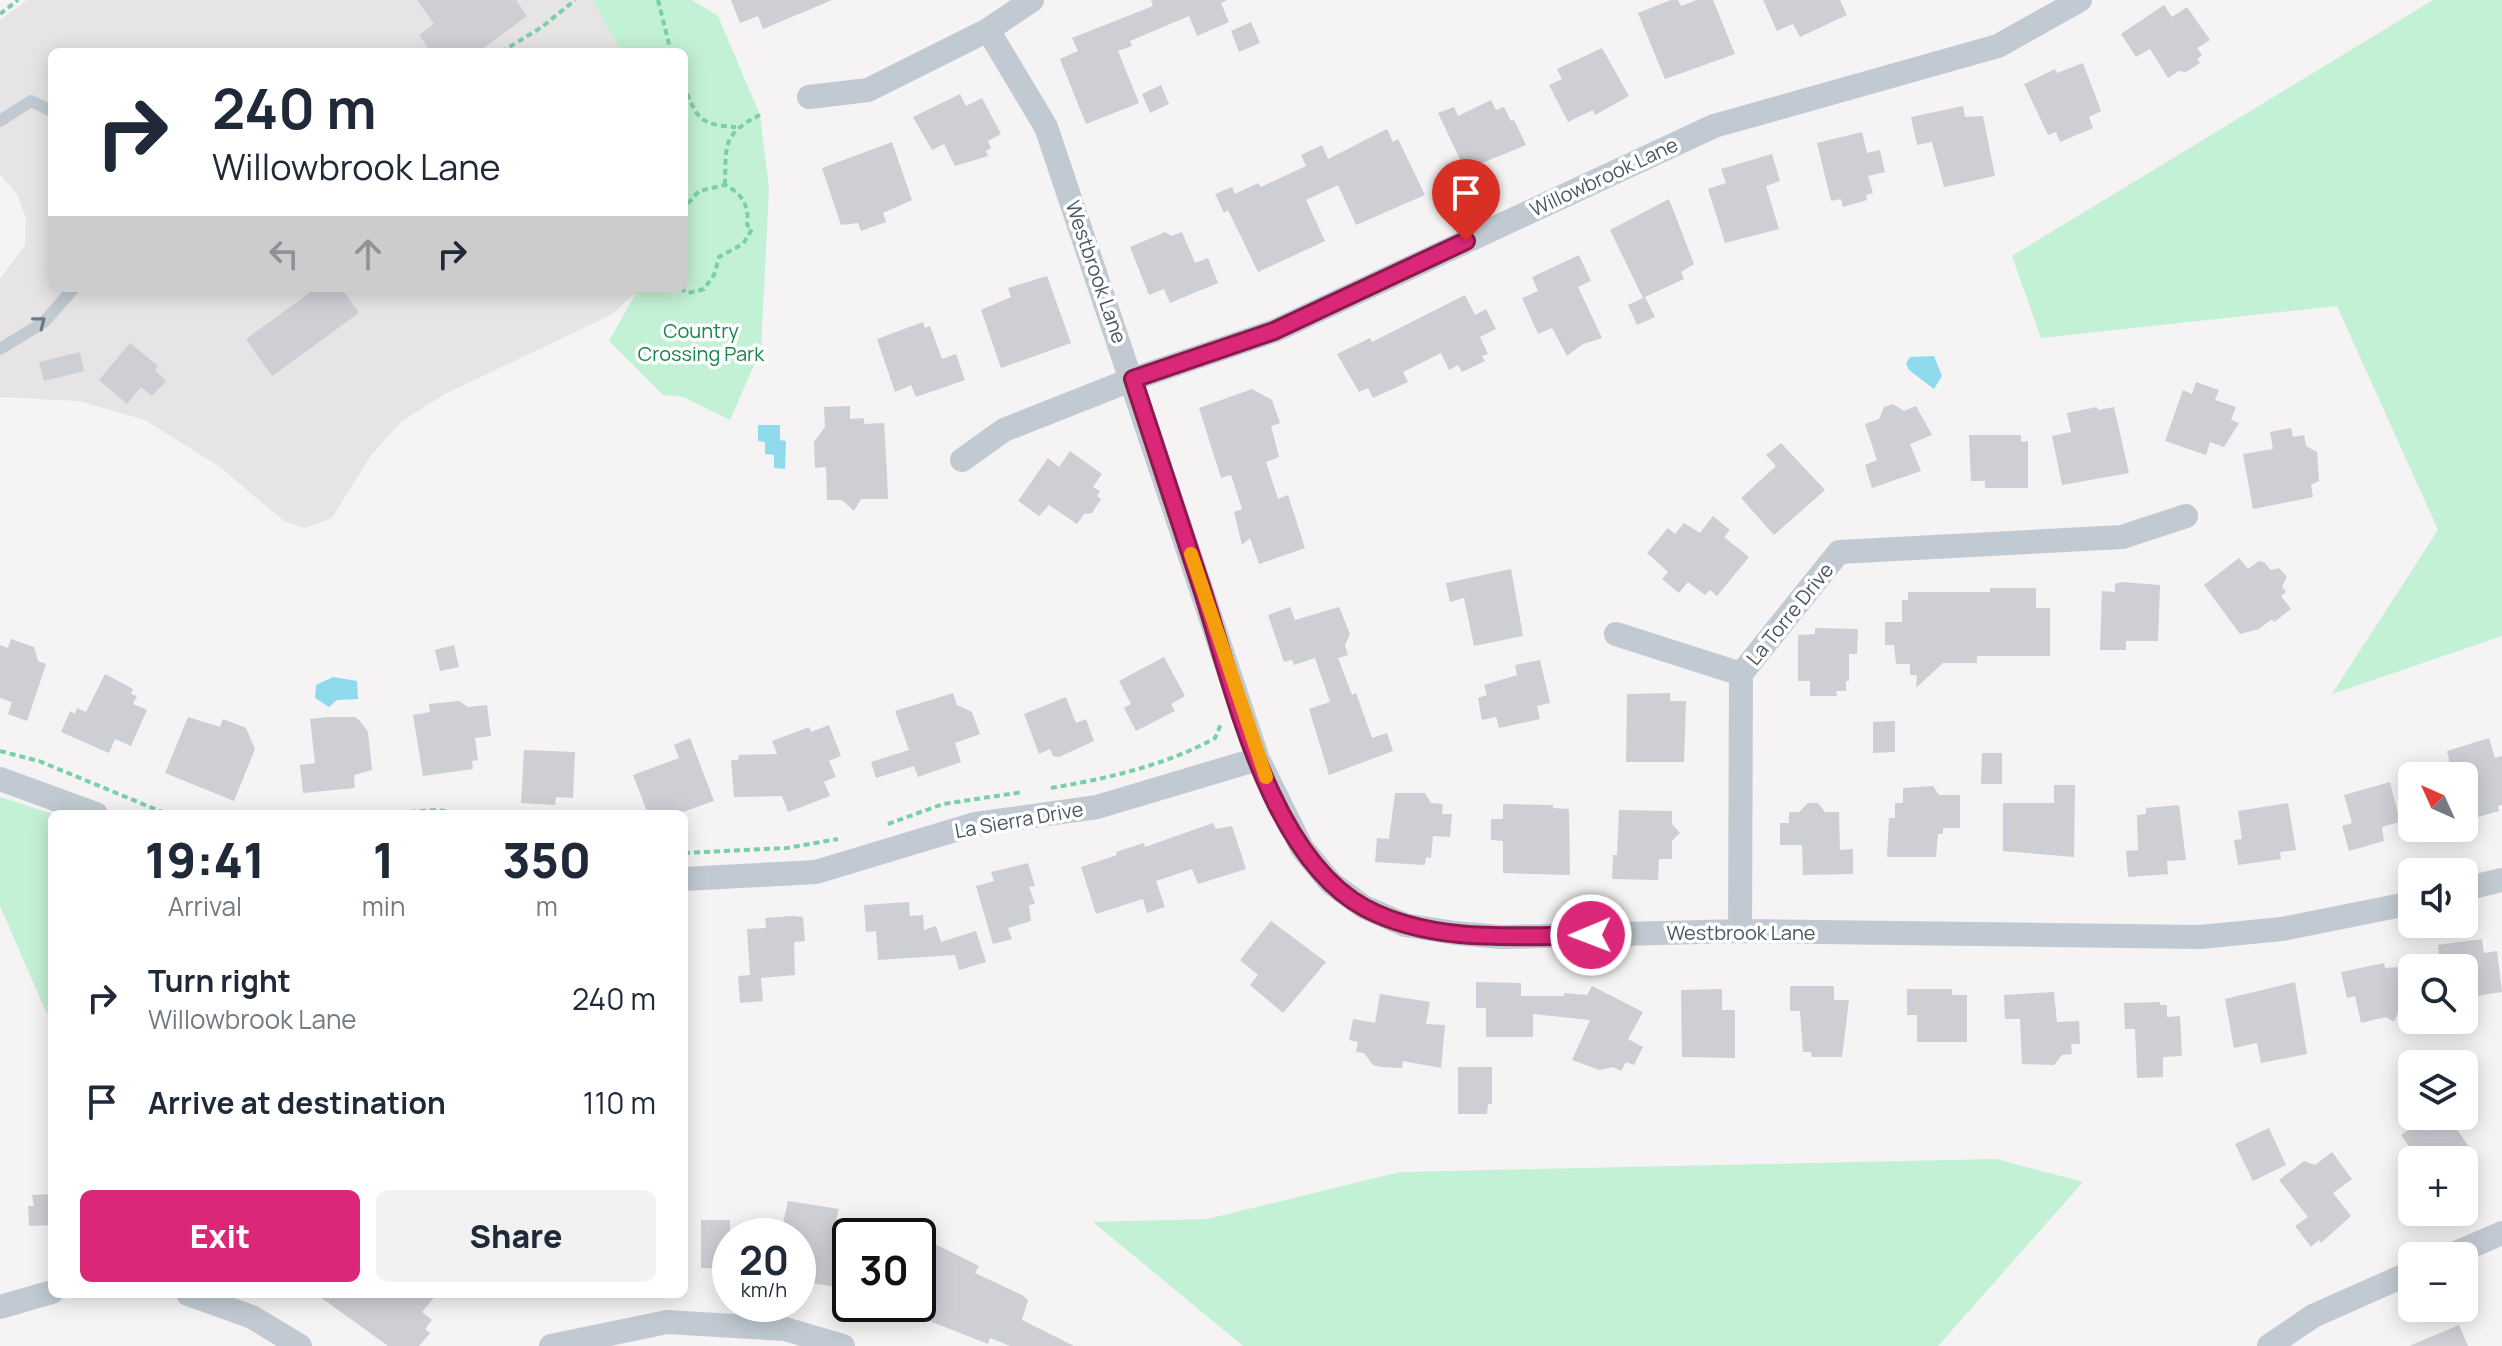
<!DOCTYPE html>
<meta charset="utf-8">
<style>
body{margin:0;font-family:Manrope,sans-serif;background:#f2f2f3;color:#1f2937;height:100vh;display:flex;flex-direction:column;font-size:30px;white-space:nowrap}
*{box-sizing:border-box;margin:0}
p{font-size:26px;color:#747a83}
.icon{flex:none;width:44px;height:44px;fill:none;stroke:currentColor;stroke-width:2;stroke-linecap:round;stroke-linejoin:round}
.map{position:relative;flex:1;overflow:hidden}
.side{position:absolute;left:48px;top:810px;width:640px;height:488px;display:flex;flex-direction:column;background:#fff;border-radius:12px;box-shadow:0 4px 20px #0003}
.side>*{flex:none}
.top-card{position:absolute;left:48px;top:48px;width:640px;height:244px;border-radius:12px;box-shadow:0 4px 20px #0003;background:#fff;color:#1f2937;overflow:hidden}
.needle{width:52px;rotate:315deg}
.tools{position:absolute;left:2398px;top:762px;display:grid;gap:16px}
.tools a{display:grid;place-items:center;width:80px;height:80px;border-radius:12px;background:#fff;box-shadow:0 4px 20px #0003;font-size:40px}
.speed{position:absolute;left:712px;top:1218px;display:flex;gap:16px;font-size:40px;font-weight:700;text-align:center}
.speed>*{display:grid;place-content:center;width:104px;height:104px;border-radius:50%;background:#fff;box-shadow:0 4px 20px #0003;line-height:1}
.speed small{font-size:20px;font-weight:400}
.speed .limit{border:4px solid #111;border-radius:12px;background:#fff;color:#111}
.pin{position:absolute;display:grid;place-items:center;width:68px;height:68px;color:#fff;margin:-82px -34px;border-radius:50% 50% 50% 0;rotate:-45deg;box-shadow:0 0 8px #0007}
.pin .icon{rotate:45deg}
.me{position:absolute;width:88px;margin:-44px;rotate:269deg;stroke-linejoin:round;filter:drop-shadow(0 0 6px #0008)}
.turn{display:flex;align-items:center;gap:28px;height:168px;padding:0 32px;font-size:36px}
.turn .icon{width:104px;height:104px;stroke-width:2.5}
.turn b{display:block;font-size:56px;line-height:68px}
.lanes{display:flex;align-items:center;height:76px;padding:0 32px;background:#0003;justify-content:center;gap:40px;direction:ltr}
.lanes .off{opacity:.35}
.eta{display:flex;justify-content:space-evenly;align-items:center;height:136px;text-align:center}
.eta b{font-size:48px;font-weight:800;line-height:56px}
.button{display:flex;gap:16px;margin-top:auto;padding:16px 32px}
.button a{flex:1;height:92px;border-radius:12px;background:#db2777;color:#fff;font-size:32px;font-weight:800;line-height:92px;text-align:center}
.button a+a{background:#f2f2f3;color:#1f2937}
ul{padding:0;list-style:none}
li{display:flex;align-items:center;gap:24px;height:104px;padding:0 32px}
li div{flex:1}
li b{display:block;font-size:30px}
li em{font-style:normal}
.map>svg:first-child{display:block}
</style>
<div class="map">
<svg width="2502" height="1346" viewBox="0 0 2502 1346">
<rect width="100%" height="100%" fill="#f5f3f3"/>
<path fill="#e6e4e5" d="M27,0h566l28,52h-569v236h583l1,4 -25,23 -166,79 -43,27 -31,34 -39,63 -27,10 -21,-7 -64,-54 -75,-47 -66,-19 -79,-4v-118l25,-34 1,-26 -8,-23 -18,-22v-154z"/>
<path fill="#c3f1d5" d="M593,0h99l26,16 42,99 9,73 -8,161 -31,71 -47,-23 -20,-2 -54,-54 27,-48 -1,-5h49v-236h-63z
M2433,0h69v636l-170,58 106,-164 -101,-224 -296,32 -29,-82z
M0,797l53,17 -1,201 -6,-3 -46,-106z
M1996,1159l87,23 -145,164h-695l-150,-124 114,-3 193,-47z"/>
<path fill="#90daee" d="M1934,356l8,20 -8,13 -25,-19 -3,-7 4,-6z
M758,425h22v15l6,1 -1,28 -11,-1v-13l-9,-1v-12l-7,-1z
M333,677l24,4 1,18 -21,1 -8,7 -14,-9 1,-13z"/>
<path fill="#cdcfd5" d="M417,0h99l11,16 -49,36h-47l-12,-17 15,-11z
M731,0h101l-69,29 -5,-13 -18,7z
M1151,0h76l-6,3 8,19 -32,14 -8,-20 -59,25 2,5 -14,5 21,52 -53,21 -26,-65 18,-8 -6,-13 81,-32z
M1671,0h7l3,6 16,-6h16l22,54 -70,25 -27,-66z
M1763,0h77l7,15 -47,22 -7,-13 -16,7z
M2164,5l8,12 15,-10 23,33 -13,8 5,7 -5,4 3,4 -14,9 -7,-1 -11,7 -18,-29 -14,8 -15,-23z
M1251,22l9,21 -21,9 -8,-21z
M1602,48l27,48 -34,19 -2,-5 -25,12 -19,-37 13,-6 -5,-10z
M2083,63l18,48 -12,6 4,11 -33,14 -4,-10 -8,3 -24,-51 31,-15 2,4z
M1161,85l8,19 -19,9 -8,-19z
M960,94l6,12 16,-8 19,36 -13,7 3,7 -5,3 2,5 -33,10 -11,-22 -12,6 -19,-33z
M1491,100l5,10 8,-3 7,14 3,-1 12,25 -61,25 -27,-57 16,-6 4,9z
M1963,106l2,11 18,-1 12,60 -51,11 -12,-45 -15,3 -6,-28z
M1387,129l6,13 5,-3 27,56 -69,30 -18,-40 -32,15 19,41 -67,31 -30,-62 -4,3 -9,-19 17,-7 3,7 23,-11 3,4 45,-21 -5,-11 21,-10 6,14z
M1862,132l5,21 13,-3 5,22 -17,4 5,17 -7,2 1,5 -24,7 -2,-8 -10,2 -14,-58z
M892,142l20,58 -29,13 3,9 -25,9 -3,-8 -17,2 -19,-57z
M1772,154l8,27 -14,5 13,43 -54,14 -17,-54 18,-6 -5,-14z
M1669,199l25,65 -13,8 3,7 -39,18 10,20 -18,8 -9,-20 15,-7 -33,-68z
M1165,232l7,4 10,-4 13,31 13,-5 10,25 -48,20 -6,-14 -15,6 -19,-48z
M1579,255l12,26 -13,6 24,51 -19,6 -16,12 -15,-28 -14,6 -16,-36 16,-7 -6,-14z
M1047,276l24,67 -70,25 -20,-58 30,-13 -3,-9z
M316,288h25l18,25 -87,63 -26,-37z
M1465,295l10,20 11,-6 10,20 -16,8 8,17 -6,2 3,5 -23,11 -4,-7 -9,5 -8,-17 -38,19 5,10 -13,6 -22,10 -5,-10 -9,4 -22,-38 33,-16 2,4z
M923,322l2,6 5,-2 12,33 14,-5 9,26 -49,17 -5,-12 -16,7 -18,-53z
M130,343l28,23 -3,4 11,11 -14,15 -11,-9 -14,17 -28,-24z
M80,352l4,19 -40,10 -5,-19z
M2196,382l23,8 -4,10 21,7 -5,13 8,3 -15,24 -14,-5 -4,13 -41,-14 18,-51 9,4z
M1252,389l20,11 8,23 -9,3 8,31 -13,5 12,37 10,-4 17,53 -46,16 -9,-26 -8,7 -8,-33 8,-3 -11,-34 -10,3 -22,-70z
M1893,404l11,7 12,-5 16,29 -22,9 11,27 -49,17 -7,-23 12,-5 -12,-36 14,-5 5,-12z
M850,406v13l14,-1v6l20,-1 3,50 1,26h-27l-7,12 -12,-11h-15l-1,-33 -11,1 -1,-26 11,-15 -1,-20z
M2097,407l1,3 16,-3 15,66 -67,12 -10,-49 19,-4 -4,-19z
M2291,428l2,9 11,-2 2,11 11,6 2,29 -8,4 2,12 -60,12 -10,-55 30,-5 -3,-17z
M1969,435h52v7l7,-1v47h-43v-7h-14z
M1781,443l44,47 -51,45 -33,-37 35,-32 -10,-11z
M1070,451l32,23 -9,13 7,4 -3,5 4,3 -9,14 -8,1 -7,10 -28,-19 -10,11 -21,-15 30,-43 11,9z
M1713,516l17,14 -6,7 25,20 -32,39 -7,-6 -5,5 -17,-13 -9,11 -17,-14 6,-7 -21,-19 21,-25 7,6 9,-11 16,10z
M2239,558l9,11 11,-8 5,1 7,8 8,-2 8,9 -5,9 4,6 -5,4 10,13 -17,13 -2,-3 -13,10 -19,5 -36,-49z
M1511,569l12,67 -49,10 -10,-48 -14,4 -4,-19z
M2121,582l39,3 -2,56h-32v9h-26l2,-59 13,1v-8z
M1990,588h46v20h14v48h-73v7h-34l-27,25 1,-13h-7v-11h-14l-2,-19h-9v-23h17v-22h6v-8h82z
M1290,607l5,13 44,-13 11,27 -5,11 3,10 -10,3 14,37 4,-2 16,45 15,-5 6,18 -64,24 -20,-66 21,-7 -15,-44 -21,7 -2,-5 -8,2 -16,-47z
M1815,628l43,1 -1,25h-8v27h-3v10h-10l1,5h-27v-15h-12v-46l17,-1z
M11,639l23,8 4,14 8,3 -19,57 -19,-7 4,-12 -12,-4v-53l8,3z
M454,645l5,22 -19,4 -5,-21z
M1164,657l21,39 -14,8 4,7 -39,20 -12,-23 7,-4 -12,-23z
M1540,660l10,43 -13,3 3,13 -41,9 -3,-11 -14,3 -4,-22 9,-3 -3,-10 33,-10 -2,-10z
M105,674l28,15 -2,5 6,2 -4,8 14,6 -16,36 -16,-7 -6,14 -48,-21 9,-21 5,3 2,-6 9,4z
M953,693l4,12 15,7 8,22 -25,9 6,19 -43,15 -4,-11 -38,12 -5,-16 38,-12 -14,-39z
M1670,693v8h16l-2,61h-58l1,-68z
M1066,697l10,26 10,-4 8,22 -35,16 -6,-1 -3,-7 -11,5 -15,-40z
M459,701l9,6 19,-2 4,31 -16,2 3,22 -6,1 1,8 -50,7 -10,-61 17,-3 -1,-8z
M188,717l32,10 3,-8 23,9 9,21 -21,52 -69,-28z
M329,717h26l5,4 8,11 4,38 -18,5 1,13 -52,5 -3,-28 15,-2 -5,-44z
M1895,721v31l-22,1v-31z
M829,725l12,31 -12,5 7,16 -12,5 6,14 -42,16 -6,-16 -48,1 -3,-37h7l1,-5 38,-1 -5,-13 37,-14 2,5z
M690,738l24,63 -37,13h-29l-15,-39 46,-17 -5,-13z
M2489,738l6,20 7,-2v49l-4,1 1,5 -35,10v-45h-11l-6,-25z
M524,750l51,2 -2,46 -17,-1 -1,8 -34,-2z
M1982,753h20v31h-21z
M2390,782l10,40 -18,5 2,14 -35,10 -7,-25 10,-3 -8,-28z
M2054,785h21l-1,72 -71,-6v-48h51z
M1933,786l6,9h21v33h-17v6h-5l-2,23h-49l2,-39h6v-15h8v-15z
M1395,793h30l6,10 12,1 -1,10h10l-2,23 -17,-1 -2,22 -5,-1 -1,8 -50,-3 2,-24 12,1z
M1808,803h10l7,9h14l1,38 13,-1v25l-50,1 -1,-30h-22v-22h9v-11h10z
M2288,803l8,47 -16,2 1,7 -43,6 -4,-25 8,-1 -4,-28z
M1503,804l50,1v3l16,1 1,66 -67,-2v-32l-12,-1v-21h12z
M2179,805l7,55 -19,1 1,13 -40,3 -2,-26 12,-1 -1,-35 9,-1v-6z
M1619,810l53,1v13l8,9 -8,8v18h-13l-1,21 -46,-1 1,-24h4z
M1213,823l3,6 16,-3 14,43 -48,15 -6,-15 -36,12 9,26 -18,6 -4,-14 -47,15 -15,-47 36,-12 -1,-3 28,-9 1,4z
M1028,863l7,23 -6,1 6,17 -6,1 2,16 -23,7 4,11 -19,5 -17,-58 18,-5 -3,-9z
M909,902l1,14 13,-1 1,15 12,-4 5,16 35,-11 10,31 -27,8 -4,-15 -77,5 -2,-29 -10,1 -2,-27z
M792,916l11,1 2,24 -11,1 1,33 -34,3 2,23 -23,2 -2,-27 12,-1 -3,-46 19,-1 -1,-10z
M1271,921l55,41 -43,51 -33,-28 8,-10 -18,-15z
M2482,939l2,14 13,-2 5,41 -38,6v-30h-24l-2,-23z
M2384,963l1,5 16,-1 10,43 -13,3 -4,9 -8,-5 -25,6 -6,-27 -8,2 -6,-26z
M1476,982l45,1v13h43v-3l23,2 5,-9 51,26 -15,27 15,8 -9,18 -8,-3 -5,9 -8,-4 -13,3 -28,-10 18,-40 -57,-6v23h-47v-29h-10z
M2295,982l12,72 -46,9 -4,-20 -23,5 -9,-49z
M1790,986h44v14h15l-7,57h-30l-1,-5h-8l-3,-41h-10z
M1722,989v21h13v48l-53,-1 -1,-67z
M1907,989h45v6h15v47h-50v-27h-10z
M2054,992l3,30 22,-1 1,23h-9l1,10 -10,1 -8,10 -32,-1 -2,-45h-15l-1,-24z
M1380,994l50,8 -4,22 19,1 -4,43 -38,-7 -1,7 -20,-1 -9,-2 -9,-12 -8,-1 2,-10 -9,-2 4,-21 22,4z
M2160,1002v3h7v12l13,-1 2,40 -19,1v20l-26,1 -2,-49h-10l-1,-26z
M1458,1067h34v37h-4l-1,10h-29z
M2448,1117l24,34 -11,9h-42l-18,-25 20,-14 8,10z
M2269,1128l17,37 -33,16 -18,-37z
M2332,1152l20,27 -19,14 18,23 -30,27 -2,-3 -8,7 -16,-21 13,-9 -29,-37 25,-19 11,4z
M52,1194v31l-23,1 -1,-20h6l-2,-11z
M788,1201l51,8 -7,27 18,4v49l-52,-8v-45h-18z
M701,1220h29v41h-4v8l-25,-1z
M925,1239l54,27 -4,7 47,22 6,5 -6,20 52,26h-64l-20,-8 -2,6 -61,-24 8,-17 -17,-8v-41z
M316,1294h121l-15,18 10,8 -7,9 5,4 -11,13h-31z
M2459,1325l9,21h-59z"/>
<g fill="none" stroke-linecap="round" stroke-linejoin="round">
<path stroke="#7ad0a6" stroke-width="4" stroke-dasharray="6 4" stroke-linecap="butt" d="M658,0l13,52
M0,14l18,-14
M501,52l41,-25 33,-27
M684,84c12,34 15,41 52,43
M725,185c1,-40 -3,-51 35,-70
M684,232v13
M680,288l8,5 16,-4 10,-14 5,-18 24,-13 9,-15 -5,-4c3,-18 -5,-32 -22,-40l-26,6 -15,17
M0,751l39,10 128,53
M1051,788c54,-9 116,-23 164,-50l6,-14
M380,814l57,-4 27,4
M888,824l55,-20 80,-12
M684,853l103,-5 51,-9"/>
<path stroke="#c1cad2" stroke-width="12" d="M0,121l31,-20 21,10
M0,349l44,-27 30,-34"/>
<path stroke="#c1cad2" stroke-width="24" d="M988,30l58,97 212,632 44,89 29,35 33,24 41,18 50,8 46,4 239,-6 460,6 82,-8 130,-26
M809,97l59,-7 120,-60 44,-30
M962,460l42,-30 129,-51 141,-48 440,-205 284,-80 82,-46
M1616,634l125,40
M0,779l96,35
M684,879l132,-7 159,-48 122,-17 161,-48
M2464,889l38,-9
M1740,931l1,-257 98,-122 283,-15 64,-21
M2449,1256l53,-23
M188,1294l64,23 48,29
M0,1307l52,-15
M551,1346l116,-24 118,7 58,17
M2269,1346l44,-30 99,-44"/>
</g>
<defs><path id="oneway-chevron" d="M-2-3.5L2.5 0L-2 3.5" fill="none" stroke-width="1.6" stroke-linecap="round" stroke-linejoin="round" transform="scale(2)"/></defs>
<use stroke="#6e7983" href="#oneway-chevron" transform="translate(40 322) rotate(-38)"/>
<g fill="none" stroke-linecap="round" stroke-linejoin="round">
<defs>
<path id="route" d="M1466,241l-192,90 -141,48c23,69 46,138 68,207 32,98 67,270 164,322 68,36 151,28 226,27"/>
</defs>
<use href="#route" stroke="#8e194d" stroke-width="20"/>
<use href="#route" stroke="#db2777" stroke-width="14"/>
<path stroke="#f59e0b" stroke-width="14" d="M1191,554l75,223"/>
</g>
<g text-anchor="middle" stroke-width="7" stroke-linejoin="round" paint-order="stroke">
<g font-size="20" fill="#4a5661" stroke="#fff">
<text transform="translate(1604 177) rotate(-25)" y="7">Willowbrook Lane</text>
<text transform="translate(1096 272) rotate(71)" y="7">Westbrook Lane</text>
<text transform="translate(1790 614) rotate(-51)" y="7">La Torre Drive</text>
<text transform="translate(1019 820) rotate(-10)" y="7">La Sierra Drive</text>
<text x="1741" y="940">Westbrook Lane</text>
</g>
<g font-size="20" fill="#17864f" stroke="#fff">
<text x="701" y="338">Country<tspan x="701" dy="23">Crossing Park</tspan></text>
</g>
</g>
</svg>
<div class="tools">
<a><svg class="needle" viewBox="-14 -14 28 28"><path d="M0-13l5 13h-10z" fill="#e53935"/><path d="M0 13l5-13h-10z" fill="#747a83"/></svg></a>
<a><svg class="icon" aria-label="sound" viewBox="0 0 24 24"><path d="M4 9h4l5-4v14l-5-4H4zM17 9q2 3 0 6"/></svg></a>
<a><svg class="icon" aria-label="search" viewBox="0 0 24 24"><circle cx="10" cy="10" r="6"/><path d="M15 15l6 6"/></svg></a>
<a><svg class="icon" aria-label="layers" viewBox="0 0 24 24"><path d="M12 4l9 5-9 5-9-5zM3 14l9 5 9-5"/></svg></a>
<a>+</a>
<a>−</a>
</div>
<div class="speed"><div>20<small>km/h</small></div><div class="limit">30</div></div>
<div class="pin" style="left:1466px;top:241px;background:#d93025"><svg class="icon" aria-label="arrive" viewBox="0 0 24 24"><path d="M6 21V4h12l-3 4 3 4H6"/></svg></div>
<svg class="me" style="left:1591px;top:935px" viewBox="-20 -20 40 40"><circle r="17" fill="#db2777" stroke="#fff" stroke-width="3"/><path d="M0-11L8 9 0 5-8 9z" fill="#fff"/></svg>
<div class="top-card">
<div class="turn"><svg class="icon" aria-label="right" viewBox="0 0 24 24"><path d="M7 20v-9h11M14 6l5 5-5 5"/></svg><div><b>240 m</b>Willowbrook Lane</div></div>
<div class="lanes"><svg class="icon off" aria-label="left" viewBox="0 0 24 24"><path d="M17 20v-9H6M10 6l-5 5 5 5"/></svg><svg class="icon off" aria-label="ahead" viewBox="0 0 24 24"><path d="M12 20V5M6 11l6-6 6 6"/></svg><svg class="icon" aria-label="right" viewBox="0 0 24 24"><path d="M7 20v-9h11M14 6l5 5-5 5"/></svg></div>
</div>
<section class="side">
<div class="eta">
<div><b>19:41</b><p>Arrival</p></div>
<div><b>1</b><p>min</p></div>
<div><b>350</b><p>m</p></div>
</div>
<ul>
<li><svg class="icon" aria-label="right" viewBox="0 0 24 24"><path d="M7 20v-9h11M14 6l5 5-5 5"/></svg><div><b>Turn right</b><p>Willowbrook Lane</p></div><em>240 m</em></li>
<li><svg class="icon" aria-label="arrive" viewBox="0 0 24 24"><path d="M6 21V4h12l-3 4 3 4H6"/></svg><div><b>Arrive at destination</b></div><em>110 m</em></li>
</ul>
<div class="button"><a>Exit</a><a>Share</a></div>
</section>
</div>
